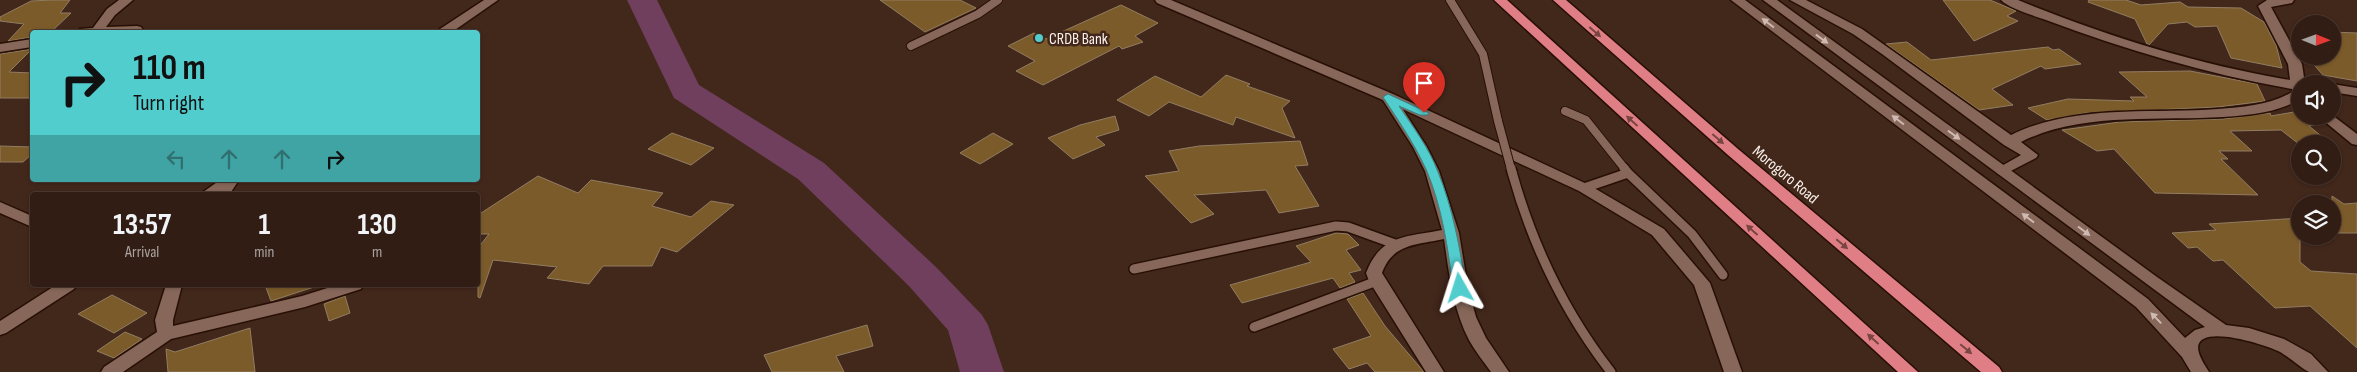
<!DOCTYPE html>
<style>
body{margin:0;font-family:"Sofia Sans Condensed",sans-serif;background:#3a261d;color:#f1f3f6;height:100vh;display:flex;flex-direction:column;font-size:19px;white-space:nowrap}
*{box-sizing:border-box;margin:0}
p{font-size:16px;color:#a8a2a0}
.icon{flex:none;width:28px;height:28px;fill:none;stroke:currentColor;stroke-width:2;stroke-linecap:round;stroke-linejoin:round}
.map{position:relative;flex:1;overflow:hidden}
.details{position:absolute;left:30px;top:192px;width:450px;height:95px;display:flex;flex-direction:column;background:#321d14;border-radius:5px;box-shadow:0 1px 4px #0004,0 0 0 1px #4d3b34}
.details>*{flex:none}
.banner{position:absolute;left:30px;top:30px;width:450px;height:152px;border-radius:5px;box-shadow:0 1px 4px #0004,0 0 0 1px #4d3b34;background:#52cdce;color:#111;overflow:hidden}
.needle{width:32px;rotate:91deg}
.controls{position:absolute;left:2291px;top:15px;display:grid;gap:10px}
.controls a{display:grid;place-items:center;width:50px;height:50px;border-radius:50%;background:#321d14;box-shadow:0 1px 4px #0004,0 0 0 1px #4d3b34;font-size:25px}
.pin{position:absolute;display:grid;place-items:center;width:42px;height:42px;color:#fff;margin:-51px -21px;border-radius:50% 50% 50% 0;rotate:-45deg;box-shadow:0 0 5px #0007}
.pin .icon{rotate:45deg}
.me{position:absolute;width:55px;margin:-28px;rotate:354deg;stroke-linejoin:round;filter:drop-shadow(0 0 4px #0008)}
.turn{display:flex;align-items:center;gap:18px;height:105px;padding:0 20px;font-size:22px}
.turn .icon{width:65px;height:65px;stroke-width:2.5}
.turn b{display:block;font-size:35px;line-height:42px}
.lanes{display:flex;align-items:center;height:48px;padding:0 20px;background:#0003;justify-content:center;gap:25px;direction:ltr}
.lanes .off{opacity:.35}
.eta{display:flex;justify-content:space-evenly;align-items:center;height:85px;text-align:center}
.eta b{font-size:30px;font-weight:700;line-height:35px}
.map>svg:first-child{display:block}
</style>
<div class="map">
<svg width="2357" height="372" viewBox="0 0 2357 372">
<rect width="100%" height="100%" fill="#42271b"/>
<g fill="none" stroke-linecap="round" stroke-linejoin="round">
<path fill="#6f3f5d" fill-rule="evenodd" d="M627,0h30l42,85 125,78 112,104 46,48 6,10 16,47h-44l-12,-42 -40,-45 -110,-106 -124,-81z"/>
</g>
<path fill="#7c5b2a" stroke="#917d62" d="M52,0h18l-10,13h11l-20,19h-19v5l-24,4 16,-17 -24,-3v-4l31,-16z
M880,0h80l16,8 -51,24z
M1943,0h47l26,11 -9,5 11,5 -44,20z
M2089,0h37l15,5 39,-3 8,5 53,1 23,14 12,23 6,23 -51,-10 -14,-32 -22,1 -8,-5 -19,2 -19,21 -2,-1 -12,-25 -47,-17z
M1121,5l37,18 -23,13 8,6 -21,7 -3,-3 -76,39 -27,-14 19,-10 -27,-15 26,-13 12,6z
M2332,32l25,1v48l-34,-6 -17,-19h26z
M1907,42l24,18 117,-13 5,3 6,-1 22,15 -36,5 -4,-3 -49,23 21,16 -34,5 -93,-66z
M32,49l-23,23 23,1v25h-32v-44z
M2190,71l67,13 8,17 -47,6 -132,6 -39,7 -19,-12 40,-9 66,2 -4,-4h17l-28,-25z
M1226,75l24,9 -3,2 43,15 -8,7 13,30 -59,-21 -3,8 -64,-23 -20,14 -32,-16 38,-24 46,21z
M2294,112l20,13 -5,1 22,18h-32l-18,-14 -51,1 22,20h-33l9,8h-7l37,36 -103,-2 -41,-44 -17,2 -35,-21 58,-8 103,-3 47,-6 1,3z
M1115,116l4,14 -23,7 9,8 -32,14 -25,-21 32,-13z
M672,133l42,15 -23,17 -43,-16z
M993,133l20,11 -33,20 -20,-11z
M1300,141l8,24 -13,1 24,40 -40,7 -13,-23 -72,5 20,19 -23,9 -46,-47 34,-5 -10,-20 30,-5z
M0,146l32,1v7l-9,8h-23z
M538,176l40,17 13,-13 72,13 -11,13 39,11 20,-16 23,4 -57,47 -16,-5 -9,19h-49l-14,18 -42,-6 10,-11 -64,-7 -13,38 -2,-1v-49l11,-14h-11v-19z
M2332,196l12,8 13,-1v30h-25z
M2300,218v44l11,9 46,3v74l-47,-42 -35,2 -52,-48 -10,1 -16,-14 -9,1 -16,-15 44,-3 -7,-6z
M1336,233l12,1 11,11 -13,5 15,20 -12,3 6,9 -15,6 -7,-10 -91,25 -12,-18 81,-23 -15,-16z
M265,285h51l1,1 -46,15z
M1363,293l22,33 39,46h-49l-8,-9 -18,6 -16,-20 38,-13 -24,-37z
M112,295l35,18 -33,20 -36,-19z
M345,296l5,17 -21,8 -5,-17z
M867,325l6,21 -37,10 8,16h-72l-8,-17z
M250,328l5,44h-87l-2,-23 9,3z
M125,332l17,7 -28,19 -17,-7z"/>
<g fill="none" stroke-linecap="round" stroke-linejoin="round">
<defs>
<path id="service-far1" d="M1450,0l33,54 15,67
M911,46l67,-32 20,-14
M1565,111l21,9 39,49"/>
<path id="service" d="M1512,172c20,72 53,141 99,200
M1628,173l64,61 31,41
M1584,188l44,-15 -4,-5
M1134,269l202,-43 12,1 47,17
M1254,327l123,-46"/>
<path id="minor" d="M119,0h14l-18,15 -9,12 31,-1 4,1 2,3 -1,2h-64l2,-3 13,-1 14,-19z
M1790,0h16l56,29 149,106c63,-31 139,-21 207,-26 25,-2 52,-4 74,-17v-3c-85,-15 -166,-39 -246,-69 -11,-4 -38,-12 -45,-20h17c88,36 178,64 272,80l-2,-16 -30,-58 9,-6h27l-2,3 -21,4 31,57 3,20h-5v15c-22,14 -52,16 -77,18 -65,4 -143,-5 -202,25l17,13 -2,3 -33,17 -5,-1 -2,-3 2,-3 23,-13 -17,-10 -122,-91 -29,-20z
M32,39v8l-32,5v-8z
M2332,84l25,4v8l-25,-4z
M1388,93l7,4 32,50 12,24 20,62 9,55 8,29 10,21 23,34h-18c-7,-10 -16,-21 -22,-32 -16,-31 -20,-66 -25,-101 -27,6 -51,4 -62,34l62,99h-18l-57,-91 -3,-8c15,-39 41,-36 76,-43l-17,-59 -12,-24 -32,-50z
M2332,115l25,19v11l-5,-1 -34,-28z
M224,180h15l-10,15h-16z
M0,202l32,14v11l-32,-14z
M166,285h16l-9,35v6l129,-30 35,-11h26l-2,4 -56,18 -134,32 -48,33h-22l3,-5 53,-35 -2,-12z"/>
<path id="tertiary" d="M484,0h14l-46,32h-14l2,-3z
M1155,0h16l222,94 196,91 75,44 46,54 32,89h-18l-30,-87 -42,-50 -73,-44 -196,-91 -226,-97z
M1731,0h14l403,299 37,39 10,-8 10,-3 -442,-327h14l380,277 69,48 23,3 35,11 27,15 17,18c-5,0 -15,0 -19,0 -7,-3 -20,-15 -29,-20 -11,-6 -80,-29 -82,-5 0,9 7,18 11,25h-18l-9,-15 -46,-50z
M220,180h17l-20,15h-18z
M56,285h20l-2,4 -68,44 -6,2v-14z"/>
<path id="trunk" d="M1494,0h13l411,372h-20z
M1553,0h13l172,149 261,218 3,5h-21l-253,-217z"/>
</defs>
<use href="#service-far1" stroke="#280f05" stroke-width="10"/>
<use href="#service" stroke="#280f05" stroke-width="12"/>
<use href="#minor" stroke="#280f05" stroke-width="3"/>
<use href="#tertiary" stroke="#280f05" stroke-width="3"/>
<use href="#trunk" stroke="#280f05" stroke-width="3"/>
<use href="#service-far1" stroke="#876759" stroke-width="8"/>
<use href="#service" stroke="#876759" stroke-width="9"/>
<use href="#minor" fill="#876759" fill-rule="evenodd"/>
<use href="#tertiary" fill="#876759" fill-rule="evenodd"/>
<use href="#trunk" fill="#e07e86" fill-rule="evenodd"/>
<defs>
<path id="service-bridge-far1" d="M1498,121l13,48"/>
<path id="service-bridge" d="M1511,168l1,4"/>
</defs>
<use href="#service-bridge-far1" stroke="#280f05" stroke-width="10" stroke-linecap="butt"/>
<use href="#service-bridge" stroke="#280f05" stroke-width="12" stroke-linecap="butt"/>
<use href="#service-bridge-far1" stroke="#876759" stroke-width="8"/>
<use href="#service-bridge" stroke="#876759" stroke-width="9"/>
</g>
<defs><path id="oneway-solid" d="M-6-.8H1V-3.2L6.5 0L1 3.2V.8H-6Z" transform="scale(1.25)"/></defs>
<g fill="#cebab2">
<use href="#oneway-solid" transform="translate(1768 23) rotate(-143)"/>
<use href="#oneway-solid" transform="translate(1822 39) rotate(36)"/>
<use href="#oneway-solid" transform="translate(1898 120) rotate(-143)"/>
<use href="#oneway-solid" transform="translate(1954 135) rotate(36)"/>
<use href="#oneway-solid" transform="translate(2028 218) rotate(-143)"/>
<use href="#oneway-solid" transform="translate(2084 231) rotate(37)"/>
<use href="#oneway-solid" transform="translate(2156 318) rotate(-134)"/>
</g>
<g fill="#794540">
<use href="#oneway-solid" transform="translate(1595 32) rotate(41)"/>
<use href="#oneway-solid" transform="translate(1632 121) rotate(-138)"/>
<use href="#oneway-solid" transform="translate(1718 139) rotate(41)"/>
<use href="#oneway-solid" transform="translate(1752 230) rotate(-138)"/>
<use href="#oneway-solid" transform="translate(1842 244) rotate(40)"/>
<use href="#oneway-solid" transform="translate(1873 339) rotate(-138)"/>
<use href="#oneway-solid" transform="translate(1966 349) rotate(40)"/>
</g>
<path fill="#52cdce" stroke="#358586" d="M1388,94l41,19 -2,2h-7l-21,-9c14,21 30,42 39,66 15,37 22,76 28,116l-2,3h-9l-2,-3c-5,-40 -11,-82 -27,-119 -12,-26 -28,-49 -43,-72z"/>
<circle fill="#52cdce" stroke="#42271b" stroke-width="2" cx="1039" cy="38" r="5"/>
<g text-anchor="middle" stroke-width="5" stroke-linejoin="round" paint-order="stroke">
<g font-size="16" fill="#fdf2ed" stroke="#42271b" text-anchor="start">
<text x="1049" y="44">CRDB Bank</text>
</g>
<g font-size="16" fill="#fdf2ed" stroke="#42271b">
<text transform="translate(1786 174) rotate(40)" y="6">Morogoro Road</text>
</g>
</g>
</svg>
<div class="controls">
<a><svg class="needle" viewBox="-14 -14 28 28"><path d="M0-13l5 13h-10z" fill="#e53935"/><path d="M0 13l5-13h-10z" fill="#a8a2a0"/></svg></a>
<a><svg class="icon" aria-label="sound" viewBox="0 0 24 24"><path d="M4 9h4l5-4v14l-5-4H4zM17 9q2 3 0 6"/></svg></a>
<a><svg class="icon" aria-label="search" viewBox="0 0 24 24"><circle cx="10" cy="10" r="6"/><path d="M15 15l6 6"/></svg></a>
<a><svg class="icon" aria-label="layers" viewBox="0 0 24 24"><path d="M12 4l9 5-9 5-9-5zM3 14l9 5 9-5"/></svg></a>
</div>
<div class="pin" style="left:1424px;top:113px;background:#d93025"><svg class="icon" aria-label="arrive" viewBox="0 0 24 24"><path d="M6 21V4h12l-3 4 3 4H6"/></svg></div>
<svg class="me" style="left:1460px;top:288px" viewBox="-20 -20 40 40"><path d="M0-17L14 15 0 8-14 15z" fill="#52cdce" stroke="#fff" stroke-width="4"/></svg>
<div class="banner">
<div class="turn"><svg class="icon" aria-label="right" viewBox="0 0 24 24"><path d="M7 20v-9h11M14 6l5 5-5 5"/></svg><div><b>110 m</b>Turn right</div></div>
<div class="lanes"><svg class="icon off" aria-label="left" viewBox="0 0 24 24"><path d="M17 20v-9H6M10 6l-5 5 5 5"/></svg><svg class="icon off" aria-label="ahead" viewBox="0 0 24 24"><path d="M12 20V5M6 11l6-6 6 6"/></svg><svg class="icon off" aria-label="ahead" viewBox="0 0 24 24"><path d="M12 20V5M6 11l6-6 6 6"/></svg><svg class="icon" aria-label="right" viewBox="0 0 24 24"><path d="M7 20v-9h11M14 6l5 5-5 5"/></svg></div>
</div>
<section class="details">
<div class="eta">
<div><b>13:57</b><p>Arrival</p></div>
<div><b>1</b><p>min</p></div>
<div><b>130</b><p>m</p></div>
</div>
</section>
</div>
